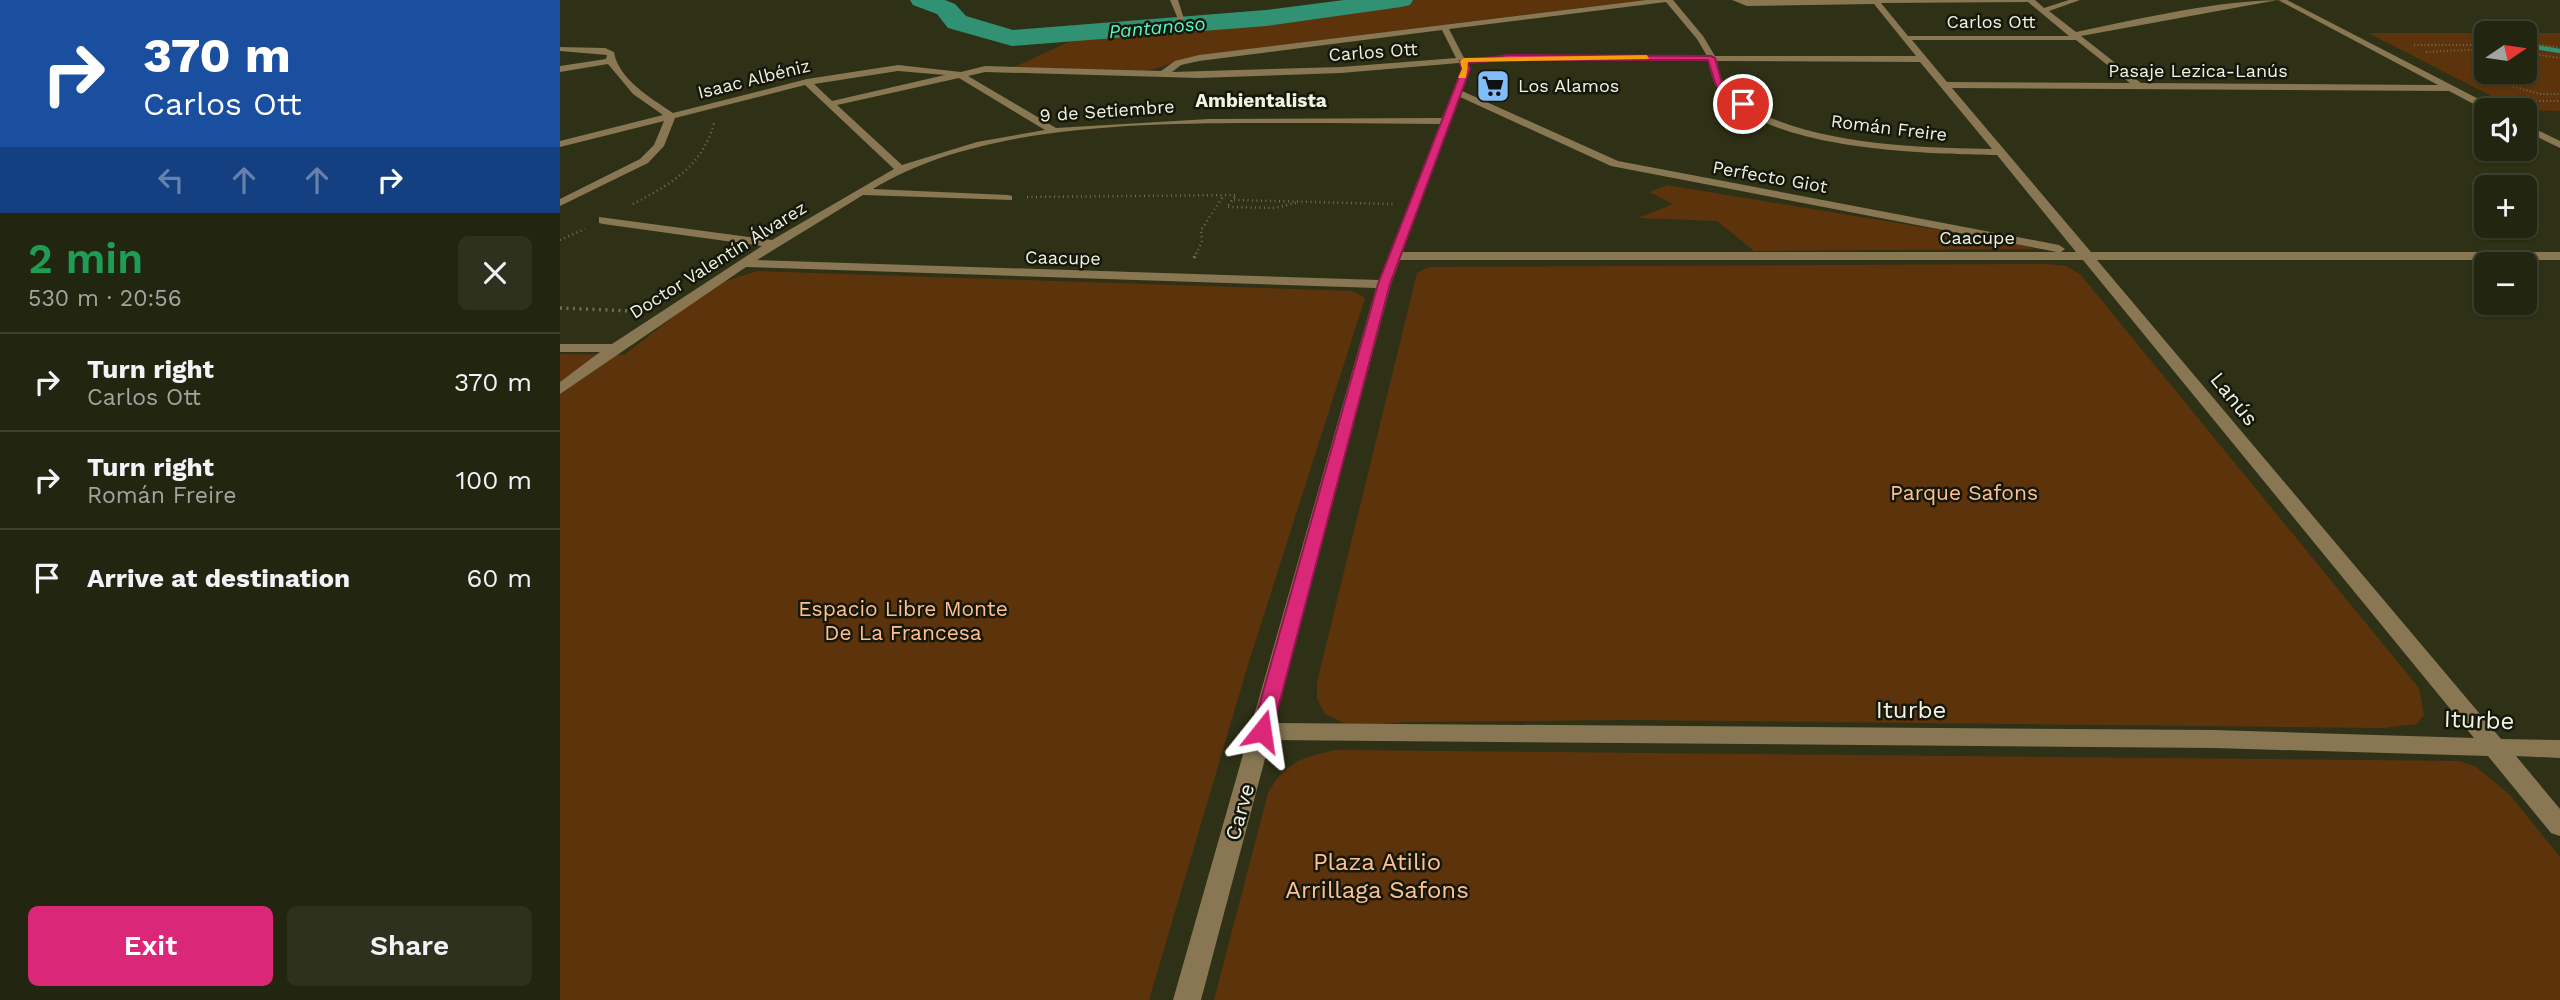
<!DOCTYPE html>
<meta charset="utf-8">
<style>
body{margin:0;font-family:"Work Sans",sans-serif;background:#2e311e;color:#f1f3f6;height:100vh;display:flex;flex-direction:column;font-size:26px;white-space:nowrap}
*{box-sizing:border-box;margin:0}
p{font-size:23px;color:#a2a59f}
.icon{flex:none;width:38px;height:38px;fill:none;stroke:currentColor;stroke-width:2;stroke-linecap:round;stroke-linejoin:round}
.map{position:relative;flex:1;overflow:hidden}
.panel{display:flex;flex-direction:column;background:#222510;width:560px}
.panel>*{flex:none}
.top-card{background:#1a4fa0;color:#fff;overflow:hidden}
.needle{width:46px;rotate:77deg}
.tools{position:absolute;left:1914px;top:21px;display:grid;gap:14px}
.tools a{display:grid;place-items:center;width:63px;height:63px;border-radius:10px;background:#222510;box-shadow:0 2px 5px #0004,0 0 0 2px #3f4230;font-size:35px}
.pin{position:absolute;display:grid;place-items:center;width:60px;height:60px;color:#fff;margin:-30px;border:4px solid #fff;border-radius:50%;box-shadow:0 2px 7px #0007}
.me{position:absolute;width:77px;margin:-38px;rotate:15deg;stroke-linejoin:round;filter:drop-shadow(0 0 5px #0008)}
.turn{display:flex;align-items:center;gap:24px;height:147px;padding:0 28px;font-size:32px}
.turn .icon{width:91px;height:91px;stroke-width:2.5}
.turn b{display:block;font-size:49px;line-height:60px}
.lanes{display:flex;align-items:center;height:66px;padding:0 28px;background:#0003;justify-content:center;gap:35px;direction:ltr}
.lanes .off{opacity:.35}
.round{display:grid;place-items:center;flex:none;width:74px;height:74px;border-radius:10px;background:#2e311e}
.headline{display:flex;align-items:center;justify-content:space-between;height:119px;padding:0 28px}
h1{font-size:42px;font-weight:600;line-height:52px;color:#1e9e55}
.primary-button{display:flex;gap:14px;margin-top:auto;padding:14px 28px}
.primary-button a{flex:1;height:80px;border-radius:10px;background:#db2777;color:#fff;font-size:28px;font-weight:600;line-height:80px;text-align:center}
.primary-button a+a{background:#2e311e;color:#f1f3f6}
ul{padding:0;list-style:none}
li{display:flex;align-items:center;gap:21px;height:98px;padding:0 28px;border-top:2px solid #3f4230}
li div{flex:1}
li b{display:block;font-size:26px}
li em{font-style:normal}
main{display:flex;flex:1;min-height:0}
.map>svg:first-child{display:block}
</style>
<main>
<section class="panel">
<div class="top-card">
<div class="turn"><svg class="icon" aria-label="right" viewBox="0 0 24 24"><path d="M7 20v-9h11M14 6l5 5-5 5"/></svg><div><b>370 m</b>Carlos Ott</div></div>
<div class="lanes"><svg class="icon off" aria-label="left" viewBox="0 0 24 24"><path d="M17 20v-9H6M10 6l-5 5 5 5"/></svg><svg class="icon off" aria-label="ahead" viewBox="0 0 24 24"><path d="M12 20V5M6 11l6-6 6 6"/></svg><svg class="icon off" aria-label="ahead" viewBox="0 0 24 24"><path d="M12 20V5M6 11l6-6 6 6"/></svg><svg class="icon" aria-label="right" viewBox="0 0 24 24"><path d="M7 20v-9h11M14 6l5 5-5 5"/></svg></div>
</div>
<div class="headline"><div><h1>2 min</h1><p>530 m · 20:56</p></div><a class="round"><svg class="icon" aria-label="close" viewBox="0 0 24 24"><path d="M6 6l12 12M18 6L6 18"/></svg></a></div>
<ul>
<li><svg class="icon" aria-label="right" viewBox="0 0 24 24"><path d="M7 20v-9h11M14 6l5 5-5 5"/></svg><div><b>Turn right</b><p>Carlos Ott</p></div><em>370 m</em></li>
<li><svg class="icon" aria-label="right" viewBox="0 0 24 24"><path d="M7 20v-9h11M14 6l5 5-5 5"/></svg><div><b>Turn right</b><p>Román Freire</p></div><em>100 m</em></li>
<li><svg class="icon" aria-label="arrive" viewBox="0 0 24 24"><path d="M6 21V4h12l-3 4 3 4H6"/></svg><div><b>Arrive at destination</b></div><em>60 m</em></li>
</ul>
<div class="primary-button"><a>Exit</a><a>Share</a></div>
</section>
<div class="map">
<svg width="2000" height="1000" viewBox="0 0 2000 1000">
<rect width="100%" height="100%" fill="#2e3116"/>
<path fill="#5d330c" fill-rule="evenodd" d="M852,0h232l-444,55 -53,16 -135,-3 65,-30 297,-29z
M1808,33h192v78l-41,-1zM1927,33h38v39h-38z
M1107,185l345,57 24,7 -282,2 -37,-30 -79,-3 35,-14 -24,-12z
M1488,264l18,2 14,8 339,414 5,27 -7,9 -34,4 -755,-8 -222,2 -57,4 -25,-13 -7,-15v-16l100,-409 12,-6z
M198,271l595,20 12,7 -118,370 -98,332h-589v-646l64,1 84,-65 14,-8z
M775,750l1125,11 16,6 33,27 51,63v143h-1346l54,-207c18,-32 34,-35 67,-43z"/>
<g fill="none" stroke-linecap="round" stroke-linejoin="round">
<path stroke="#309173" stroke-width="4.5" d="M1975,47l25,4"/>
<path fill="#309173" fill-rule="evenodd" d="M350,0h35l10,4 11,12 47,14 253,-20 78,-10h69l-3,5 -9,2 -135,19 -254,20 -64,-18 -11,-14 -24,-9z"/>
<path stroke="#6c6f58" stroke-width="2" stroke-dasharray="1 2.5" stroke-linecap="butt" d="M1965,44l35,3
M1854,45h73
M1866,52l61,-3
M1965,53l35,5
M1916,76l64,18h20
M1948,101h52"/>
<path stroke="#6c6f58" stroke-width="2.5" stroke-dasharray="1 3.5" stroke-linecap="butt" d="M467,197l209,-2 -9,12 48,1 24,-6
M674,200l159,4
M73,204c38,-20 69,-37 81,-81
M0,240l25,-11
M636,254l6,-12 -1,-12 23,-35"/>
<path stroke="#6c6f58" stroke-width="3.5" stroke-dasharray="2 4.5" stroke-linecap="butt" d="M634,258l3,-6
M0,308l73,3"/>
<path fill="#887752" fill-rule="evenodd" d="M610,0h8l6,19h-6z
M1086,0h27l30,36 12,20h201l-42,-52 -127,2 -15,-6h303l9,8 25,-8h11l-31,11 27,21c69,-14 140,-32 211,-32l209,108 2,2 -11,1 -38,-20 -497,-3 139,164h469v8h-463l404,479 59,1v18l-44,-2 44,53v27l-9,-3 -63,-77 -274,-8 -944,-8 -69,260h-28l203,-712 -630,-21 -186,127v-12l40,-30h-40v-8h52l150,-98 -159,-22 -4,-1v-6l173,23 122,-71 -89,-84 -130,33 -11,28 -16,17 -88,43v-7l80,-40 14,-14 10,-24 -104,26v-6l103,-26 -30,-21 -25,-30 -48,8v-6l46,-7 1,-4 -47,-4v-4l45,1 9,4c4,27 37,46 59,61l134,-34 91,-14 63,7 24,-6 176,5 14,-10 24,-6zM1718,0l160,85 -297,-2 -60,-47zM1106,2l31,37 10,17 -243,2 -15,-29zM1468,2l41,34h-161l-27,-33zM882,30l14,28 -115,9 -169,5 9,-7 18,-4zM1352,40h164l54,43 -183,-1zM934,61h214c2,9 4,18 9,25 41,65 211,68 280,69l79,97h-15l4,-3 -6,-4 -441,-84 -156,-70 8,-22 -3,-6zM1157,61l203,1 72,87c-70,-1 -219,-4 -266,-63 -6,-7 -7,-17 -9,-25zM899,63l3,6 -20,49 -233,1 -153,9 -88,-52 17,-4 214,6 142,-5zM338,71l47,4 -113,26 -18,-17zM399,78l86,52 -68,12 -75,23 -65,-60zM900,97l151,69 446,86h-655zM768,123l112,1 -61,156 -622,-20 106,-65 149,5v-4l-4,-1 -135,-6c121,-74 317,-65 455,-66zM840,260h683l391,478 -260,-8 -940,-7 117,-439z
M1965,124l35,17v7l-35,-17z"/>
</g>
<path fill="#db2777" stroke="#8e194d" stroke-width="2" d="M948,55l203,1 4,2 7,25 25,21 -7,2 -24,-20 -8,-26h-200l-40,3 2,6 -80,215 -118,447 -3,5h-14l-3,-5 126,-447 84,-215 -2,-8z"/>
<path fill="#f59e0b" d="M1087,55l2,4 -181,3 -2,16h-8l4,-9 -2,-8 4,-3z"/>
<defs>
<symbol id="supermarket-square" viewBox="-11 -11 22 22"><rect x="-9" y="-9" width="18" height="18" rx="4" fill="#82bcfa" stroke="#17180c"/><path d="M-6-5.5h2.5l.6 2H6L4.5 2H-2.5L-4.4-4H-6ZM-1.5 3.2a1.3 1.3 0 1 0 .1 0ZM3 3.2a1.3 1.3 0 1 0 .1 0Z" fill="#111"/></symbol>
</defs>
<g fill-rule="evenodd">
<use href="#supermarket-square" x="914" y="67" width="38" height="38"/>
</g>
<g text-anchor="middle" stroke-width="5" stroke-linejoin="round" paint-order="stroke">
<g font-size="18" fill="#f0f2e2" stroke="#17180c">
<text x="1431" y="28">Carlos Ott</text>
<text transform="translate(813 52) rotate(-4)" y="6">Carlos Ott</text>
<text x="1638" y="77">Pasaje Lezica-Lanús</text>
<text transform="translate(194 79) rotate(-14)" y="6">Isaac Albéniz</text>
<text transform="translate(547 111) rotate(-4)" y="6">9 de Setiembre</text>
<text transform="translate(1329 128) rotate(7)" y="6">Román Freire</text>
<text transform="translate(1210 177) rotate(10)" y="6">Perfecto Giot</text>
<text x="1417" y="244">Caacupe</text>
<text transform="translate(503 258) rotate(1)" y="6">Caacupe</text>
<text transform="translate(158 260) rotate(-32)" y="6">Doctor Valentín Álvarez</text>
</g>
<g font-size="18" fill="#f0f2e2" stroke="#17180c" text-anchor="start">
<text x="958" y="92">Los Alamos</text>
</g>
<g font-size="19" font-style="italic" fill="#52fbc7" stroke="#17180c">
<text transform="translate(597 27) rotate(-5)" y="7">Pantanoso</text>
</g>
<g font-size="19" font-weight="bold" fill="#f0f2e2" stroke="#17180c">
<text x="701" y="107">Ambientalista</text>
</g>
<g font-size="21" fill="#f0f2e2" stroke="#17180c">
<text transform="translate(1674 399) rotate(51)" y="7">Lanús</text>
<text transform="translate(680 812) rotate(-74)" y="7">Carve</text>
</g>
<g font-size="21" fill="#fec091" stroke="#17180c">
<text x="1404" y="500">Parque Safons</text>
<text x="343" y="616">Espacio Libre Monte<tspan x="343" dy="24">De La Francesa</tspan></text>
</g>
<g font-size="24" fill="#f0f2e2" stroke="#17180c">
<text x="1351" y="718">Iturbe</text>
<text transform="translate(1919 720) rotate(2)" y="8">Iturbe</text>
</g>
<g font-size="24" fill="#fec091" stroke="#17180c">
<text x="817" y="870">Plaza Atilio<tspan x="817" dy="28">Arrillaga Safons</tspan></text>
</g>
</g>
</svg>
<div class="tools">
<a><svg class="needle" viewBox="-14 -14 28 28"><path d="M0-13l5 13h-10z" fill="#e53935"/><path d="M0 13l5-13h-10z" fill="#a2a59f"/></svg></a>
<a><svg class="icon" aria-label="sound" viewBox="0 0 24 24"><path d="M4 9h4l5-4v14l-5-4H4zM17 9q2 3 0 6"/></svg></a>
<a>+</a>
<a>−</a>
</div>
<div class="pin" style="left:1183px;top:104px;background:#d93025"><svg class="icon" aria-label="arrive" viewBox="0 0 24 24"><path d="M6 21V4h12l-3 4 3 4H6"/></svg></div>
<svg class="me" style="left:702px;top:731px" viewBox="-20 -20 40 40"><path d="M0-17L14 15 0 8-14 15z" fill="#db2777" stroke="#fff" stroke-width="4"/></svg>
</div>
</main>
